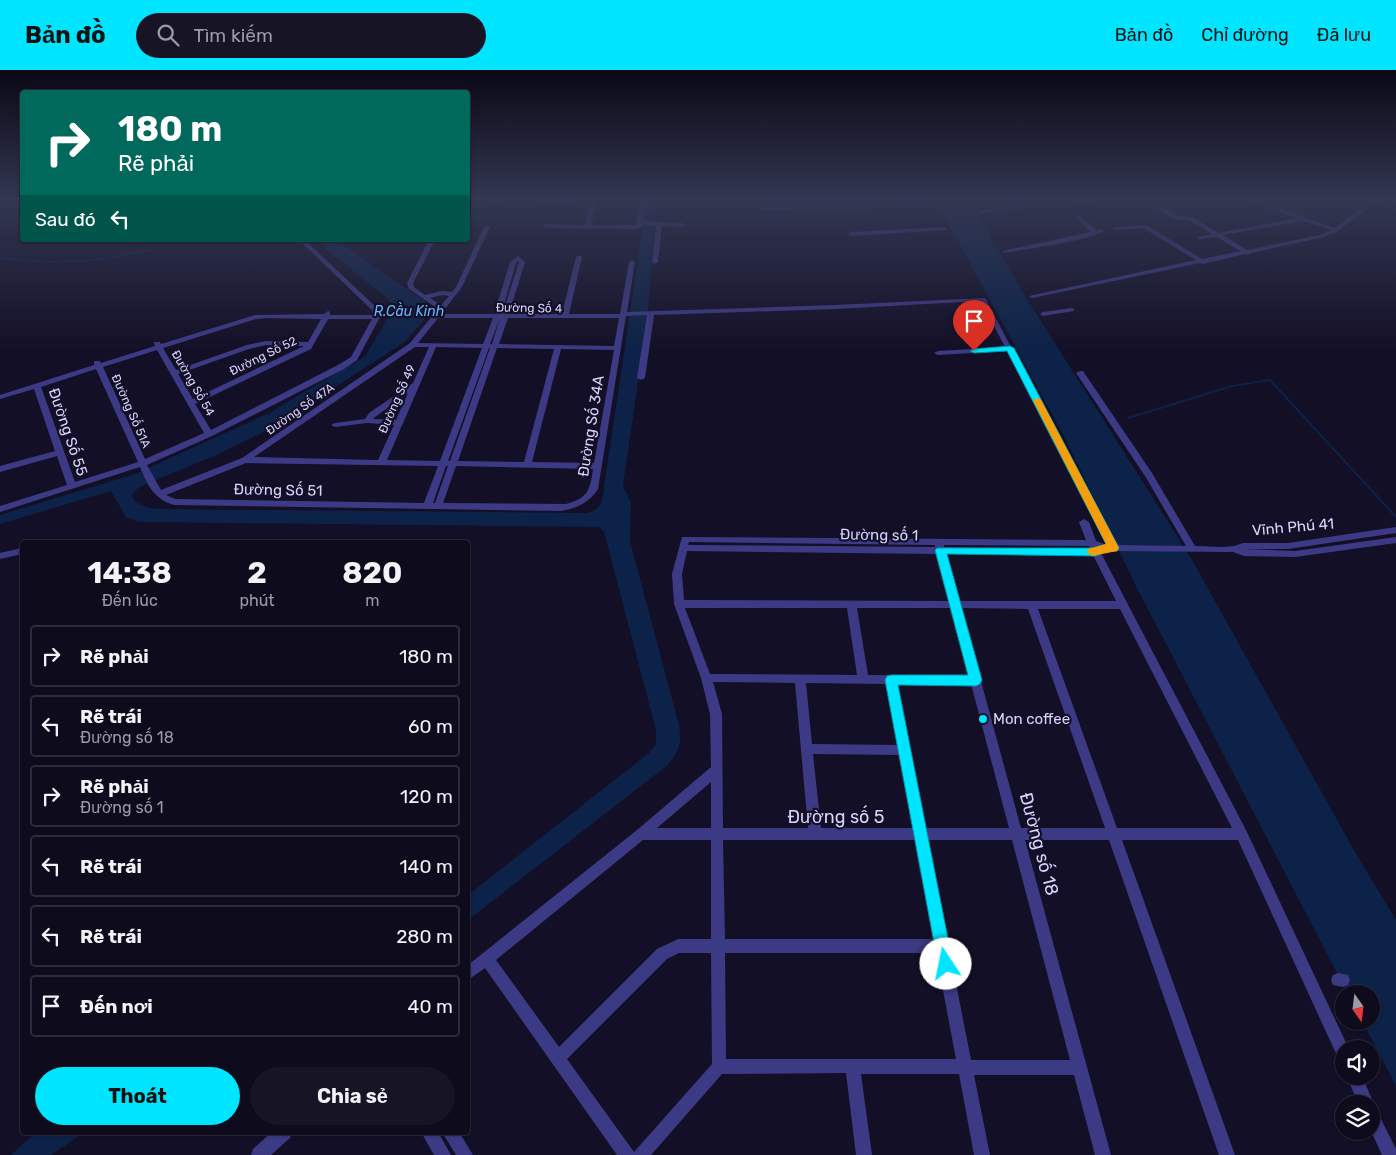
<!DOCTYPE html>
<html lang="vi">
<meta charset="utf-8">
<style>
body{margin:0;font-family:Rubik,sans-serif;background:#171425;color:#f1f3f6;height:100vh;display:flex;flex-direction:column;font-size:19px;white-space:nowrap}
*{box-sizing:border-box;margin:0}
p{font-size:16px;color:#9b9ba3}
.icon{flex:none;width:28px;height:28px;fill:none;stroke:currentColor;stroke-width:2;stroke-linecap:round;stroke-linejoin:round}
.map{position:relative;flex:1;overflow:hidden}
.drawer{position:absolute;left:20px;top:470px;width:450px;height:595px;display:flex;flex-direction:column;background:#0e0b1c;border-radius:5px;box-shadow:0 1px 4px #0004,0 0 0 1px #2e2b3b}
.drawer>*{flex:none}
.top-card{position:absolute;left:20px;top:20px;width:450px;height:152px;border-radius:5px;box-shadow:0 1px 4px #0004,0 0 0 1px #2e2b3b;background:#00695c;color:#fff;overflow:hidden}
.needle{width:32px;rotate:166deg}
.fabs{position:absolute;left:1335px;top:915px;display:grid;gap:10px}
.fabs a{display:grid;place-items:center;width:45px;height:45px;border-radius:50%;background:#0e0b1c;box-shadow:0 1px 4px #0004,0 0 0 1px #2e2b3b;font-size:25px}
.pin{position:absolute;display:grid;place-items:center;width:42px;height:42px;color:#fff;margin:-51px -21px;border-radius:50% 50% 50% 0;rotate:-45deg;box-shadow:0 0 5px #0007}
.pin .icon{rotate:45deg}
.me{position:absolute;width:55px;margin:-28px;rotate:349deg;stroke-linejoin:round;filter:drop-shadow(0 0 4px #0008)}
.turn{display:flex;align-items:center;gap:18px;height:105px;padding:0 15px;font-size:22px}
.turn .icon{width:65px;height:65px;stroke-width:2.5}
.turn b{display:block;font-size:35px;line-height:42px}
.then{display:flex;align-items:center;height:48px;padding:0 15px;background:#0003;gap:10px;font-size:19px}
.eta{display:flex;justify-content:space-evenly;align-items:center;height:85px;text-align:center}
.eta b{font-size:30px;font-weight:700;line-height:35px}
.button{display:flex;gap:10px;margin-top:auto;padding:10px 15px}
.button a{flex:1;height:58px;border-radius:30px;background:#00e5ff;color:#111;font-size:20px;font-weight:700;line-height:58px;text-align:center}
.button a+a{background:#171425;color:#f1f3f6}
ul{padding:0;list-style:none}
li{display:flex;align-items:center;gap:15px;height:62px;margin:0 10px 8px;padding:0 5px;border:2px solid #2e2b3b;border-radius:5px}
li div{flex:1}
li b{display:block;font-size:19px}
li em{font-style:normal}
header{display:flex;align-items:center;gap:30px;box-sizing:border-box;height:70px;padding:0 25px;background:#00e5ff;color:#111}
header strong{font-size:24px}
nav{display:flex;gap:28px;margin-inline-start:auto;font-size:18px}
.search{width:350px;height:45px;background:#171425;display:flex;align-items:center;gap:12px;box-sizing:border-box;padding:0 18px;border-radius:28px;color:#9b9ba3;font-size:19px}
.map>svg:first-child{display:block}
</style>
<header>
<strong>Bản đồ</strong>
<div class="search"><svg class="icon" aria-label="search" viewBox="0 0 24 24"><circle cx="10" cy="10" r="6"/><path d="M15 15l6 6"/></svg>Tìm kiếm</div>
<nav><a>Bản đồ</a><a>Chỉ đường</a><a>Đã lưu</a></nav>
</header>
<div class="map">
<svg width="1396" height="1085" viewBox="0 0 1396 1085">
<rect width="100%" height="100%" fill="#130f26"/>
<path fill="#0c2248" d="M647,129h9l-8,114 -25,173 8,17 -1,38 49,184c3,20 0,25 -11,40l-200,155v-25l181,-142 7,-9v-14l-52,-198 -5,-5 -461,-5 -12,-5 -15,-26 -111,33v-9l135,-41 134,-61 96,-57 24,-39 3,-12 -4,-6 -73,-59h21l91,63 3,5 -3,8 -22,26 -135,87 -56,27 -75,31 -7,7 3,8 14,6 14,1 424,4c15,-4 15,-12 17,-26z
M935,129h34l56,97 166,262 164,294 41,68v166l-34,-65h9v-27h-23l-211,-406 -72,-150z
M36,1062h47v1l-32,22h-40z"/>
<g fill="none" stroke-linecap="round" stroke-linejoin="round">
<path stroke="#0c2248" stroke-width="2" d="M0,188l49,4 47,-2 53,-10
M1128,348l104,-32 38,-6 126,137"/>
<path fill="#3d3a85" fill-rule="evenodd" d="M493,129h6l-4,4 -3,-2z
M537,129l43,3 3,2 -3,2 -26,-1z
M592,129h6l-7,26h45l4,-26h6l-3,22 40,2 3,2 -3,2 -21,-1 -4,36 -3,2 -3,-2 4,-36 -14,-1 -1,3 -2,1 -93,-1 -3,-2 3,-2 39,1z
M1008,129h7l9,6 -43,9 -3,-2 38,-8z
M1090,129h17l-57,9 -3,-2z
M1244,129h9l82,29 38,-29h7l-42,32 -14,6 -73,16 -3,2 -3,-1 -42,10 -3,-1 -168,35 -3,-2 167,-36 -53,-32 -29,2v-2l2,-1 30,-2 56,34 38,-8 -23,-14 -19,2v-2l14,-3 -23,-14 -15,-1 -19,-12v-2h4l18,11 15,1 27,16 78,-15zM1303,151l28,9 -11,5 -73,15 -24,-15z
M934,134l3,2 -1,1 -173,3 -3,-2 3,-2z
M1079,146l18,14 4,-1 3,2c-19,11 -74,17 -99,22l-3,-2 89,-19 -14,-13v-2z
M487,155l3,2 -28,60 -21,27h54l3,-3 -2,-3 14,-46 8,-6 7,6 -14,45 -4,4 2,3h53l14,-57 3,-2 3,2 -13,57h51l9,-52 3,-2 3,2 -8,50 208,-7 150,-7 131,247 70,1 -41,-70 -69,-103 4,-2h3l69,102 43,73 28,1 11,-1 9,-3h45l108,-16v6l-108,16h-44l51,2 101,-14v6l-101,14 -51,-1 -11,-4 -128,-1 -4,2 145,277 103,219h-5v13l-5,-2 -101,-220h-116l113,315h-16l-110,-315h-84l86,315h-16l-21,-80h-100l16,80h-16l-15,-81h-98l11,81h-16l-10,-82 -124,1 -71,81h-34l-132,-187 -17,12v-15l169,-135 74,-63 -1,-53 -9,-36 -27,-74 -2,-30 10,-37 404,3 -7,-18 5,-3 5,3 7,19 11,4 -100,-194 -69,4 -4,-2 4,-2 67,-4 -24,-46 -146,8 -181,6 -9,63 -4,2 -4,-2 10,-63 -21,1 -28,173c-9,14 -21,19 -37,22l-387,-6c-20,-6 -26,-19 -34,-38l-140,45v-6l67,-21 -10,-29 -57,16v-6l55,-15 -21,-62 -34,10v-4l94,-30v-4h6l1,2 54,-17 -1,-4h6l1,2 94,-29 69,-1 4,-3 2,1v3h43l-1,-5 -73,-70h6l73,69 2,8 -23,43 -13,9 -132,67 -65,29 14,25 81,-32 168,-115 28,-34 -29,-20 -2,-6 22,-43h6l-22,43 1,4 11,8 17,-4 10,1 4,-5 28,-60zM518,191l1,1 -14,44 -2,2 13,-45zM442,225l7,1 -8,9 -11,-7zM268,248l53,1 -13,23 -42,-1 -19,4 -71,25 -13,-22 93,-29zM438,248h55l-10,26 -65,-1zM500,248l-8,26h-2zM508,248h111l-5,28 -115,-2zM328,249h44l-21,38 -13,8 -127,65 -16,-26 116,-55zM266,275l38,1 -111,53 -15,-25 71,-25zM415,277h14l-16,36 -44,30 -4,6 -30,4 -4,2 4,2 32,-4 27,2 -16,35 -124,-3zM436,277l46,1 -42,113 -53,-1zM489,278h1l-40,113h-2zM497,278l57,1 -30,113 -66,-1zM561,279l53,1 -20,113 -62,-1zM157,280l47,83 -59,26 -42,-92zM96,299l42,93 -63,20 -34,-95zM408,323l-12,27 -23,-1 2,-2zM246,393l192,3 -14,37 -249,-4 -9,-4zM446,396h2l-13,37h-2zM456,396l137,3c-3,20 -4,29 -27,35l-123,-1zM689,472l246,3v2l-247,-2zM944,475l145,1 1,3 -146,-2zM687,481l250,3 12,47 -265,-1 -2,-26zM946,484l147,1 23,46h-157zM685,538h162l10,67 -147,-1zM857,538h94l18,68 -101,-1zM961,538l67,1 77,219h-84zM1038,539h82l112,219h-115zM713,612l82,1 13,145h-85l-1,-114zM806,613l80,1 12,61 -86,-1zM897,614h74l38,144h-83zM813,684l87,1 13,73h-92zM711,712v46h-54zM643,770h68v99h-33l-21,10 -98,98 -63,-87zM723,770h192l19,99h-209zM928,770h84l58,220h-99zM679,883h32l1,111 -78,88 -67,-93 100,-100zM725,883h211l20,106h-230z
M944,157l2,1v2l-95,6 -3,-2 3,-2z
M1072,238l2,1v2l-31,5 -3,-2 3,-2z
M22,478v6l-22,5v-6z
M1338,903l10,2 2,5 -2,5 -5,2 -10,-2 -2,-5 2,-5z
M1347,1006h15l12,28 -2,3 4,2 20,40v6h-14l-11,-24v-27h-13z
M272,1062h20l-2,6 -19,17h-20l2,-6z
M421,1062h17l13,23h-17z
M442,1062h17l14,23h-17z"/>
</g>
<linearGradient id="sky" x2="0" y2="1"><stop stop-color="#0a0815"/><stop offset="0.46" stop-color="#333752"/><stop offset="1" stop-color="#333752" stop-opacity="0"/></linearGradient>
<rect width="1396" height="281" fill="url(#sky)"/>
<path fill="#00e5ff" stroke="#0095a6" d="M1010,276l4,2 105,200 -2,3 -13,1 -8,4 -149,-2 35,126 -2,4 -4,2 -78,-1 55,279 -2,5 -5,2 -6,-2 -2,-5 -53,-284 2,-4 4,-1h77l-33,-125 2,-2h157l12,-4 -99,-193 -33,2 -4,-2 4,-2z"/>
<path fill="#f59e0b" d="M1037,328l4,2 78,148 -2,3 -25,5 -5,-4 1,-3 18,-5 -73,-144z"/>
<circle fill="#00e5ff" stroke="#130f26" stroke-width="2" cx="983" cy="649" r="5"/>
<g text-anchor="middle" stroke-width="4.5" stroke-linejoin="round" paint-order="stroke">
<g font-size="12" fill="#d9d4ff" stroke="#130f26">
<text transform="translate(529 238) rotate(1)" y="4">Đường Số 4</text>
<text transform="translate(263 286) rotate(-26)" y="4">Đường Số 52</text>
<text transform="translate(193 313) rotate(60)" y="4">Đường Số 54</text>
<text transform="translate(397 329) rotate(-66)" y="4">Đường Số 49</text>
<text transform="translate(300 339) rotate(-35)" y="4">Đường Số 47A</text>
<text transform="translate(131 341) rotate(66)" y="4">Đường Số 51A</text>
</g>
<g font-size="14" font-style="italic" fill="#62b6ff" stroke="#130f26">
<text x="409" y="246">R.Cầu Kinh</text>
</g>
<g font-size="15" fill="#d9d4ff" stroke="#130f26">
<text transform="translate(591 356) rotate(-81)" y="5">Đường Số 34A</text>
<text transform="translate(68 362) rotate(71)" y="5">Đường Số 55</text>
<text transform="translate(278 420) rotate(1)" y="5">Đường Số 51</text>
<text transform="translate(1293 457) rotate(-5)" y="5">Vĩnh Phú 41</text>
<text transform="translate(879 465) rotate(1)" y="5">Đường số 1</text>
</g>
<g font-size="15" fill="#d9d4ff" stroke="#130f26" text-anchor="start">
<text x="993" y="654">Mon coffee</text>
</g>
<g font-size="18" fill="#d9d4ff" stroke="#130f26">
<text x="836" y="753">Đường số 5</text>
<text transform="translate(1039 774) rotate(75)" y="6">Đường số 18</text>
</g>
</g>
</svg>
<div class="fabs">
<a><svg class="needle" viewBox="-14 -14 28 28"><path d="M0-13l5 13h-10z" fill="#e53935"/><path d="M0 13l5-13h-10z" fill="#9b9ba3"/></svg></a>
<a><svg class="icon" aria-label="sound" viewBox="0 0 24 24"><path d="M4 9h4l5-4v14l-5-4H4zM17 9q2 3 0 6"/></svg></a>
<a><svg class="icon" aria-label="layers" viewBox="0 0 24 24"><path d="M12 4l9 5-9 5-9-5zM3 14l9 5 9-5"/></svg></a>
</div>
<div class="pin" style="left:974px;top:281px;background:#d93025"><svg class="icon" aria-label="arrive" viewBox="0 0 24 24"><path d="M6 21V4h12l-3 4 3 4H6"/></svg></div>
<svg class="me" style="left:946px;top:894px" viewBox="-20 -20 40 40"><circle r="19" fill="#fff"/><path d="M0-13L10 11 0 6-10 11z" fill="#00e5ff"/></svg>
<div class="top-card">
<div class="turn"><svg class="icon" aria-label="right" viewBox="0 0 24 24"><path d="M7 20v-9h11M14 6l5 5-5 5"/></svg><div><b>180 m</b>Rẽ phải</div></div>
<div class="then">Sau đó<svg class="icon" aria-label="left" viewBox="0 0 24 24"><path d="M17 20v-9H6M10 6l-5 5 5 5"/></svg></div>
</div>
<section class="drawer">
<div class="eta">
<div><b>14:38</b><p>Đến lúc</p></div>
<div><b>2</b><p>phút</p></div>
<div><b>820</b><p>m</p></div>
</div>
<ul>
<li><svg class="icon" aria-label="right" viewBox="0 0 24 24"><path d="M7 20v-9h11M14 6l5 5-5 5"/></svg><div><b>Rẽ phải</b></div><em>180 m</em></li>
<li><svg class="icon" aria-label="left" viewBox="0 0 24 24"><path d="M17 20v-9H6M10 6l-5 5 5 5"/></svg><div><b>Rẽ trái</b><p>Đường số 18</p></div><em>60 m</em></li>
<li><svg class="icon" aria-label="right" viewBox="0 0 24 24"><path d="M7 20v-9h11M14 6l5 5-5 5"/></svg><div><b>Rẽ phải</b><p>Đường số 1</p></div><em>120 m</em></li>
<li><svg class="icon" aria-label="left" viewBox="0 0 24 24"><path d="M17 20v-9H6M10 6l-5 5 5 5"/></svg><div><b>Rẽ trái</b></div><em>140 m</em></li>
<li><svg class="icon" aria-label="left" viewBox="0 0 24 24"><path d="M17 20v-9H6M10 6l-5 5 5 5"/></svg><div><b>Rẽ trái</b></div><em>280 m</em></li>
<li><svg class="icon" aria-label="arrive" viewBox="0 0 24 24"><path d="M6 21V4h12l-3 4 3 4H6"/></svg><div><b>Đến nơi</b></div><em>40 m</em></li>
</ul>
<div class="button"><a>Thoát</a><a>Chia sẻ</a></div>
</section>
</div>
